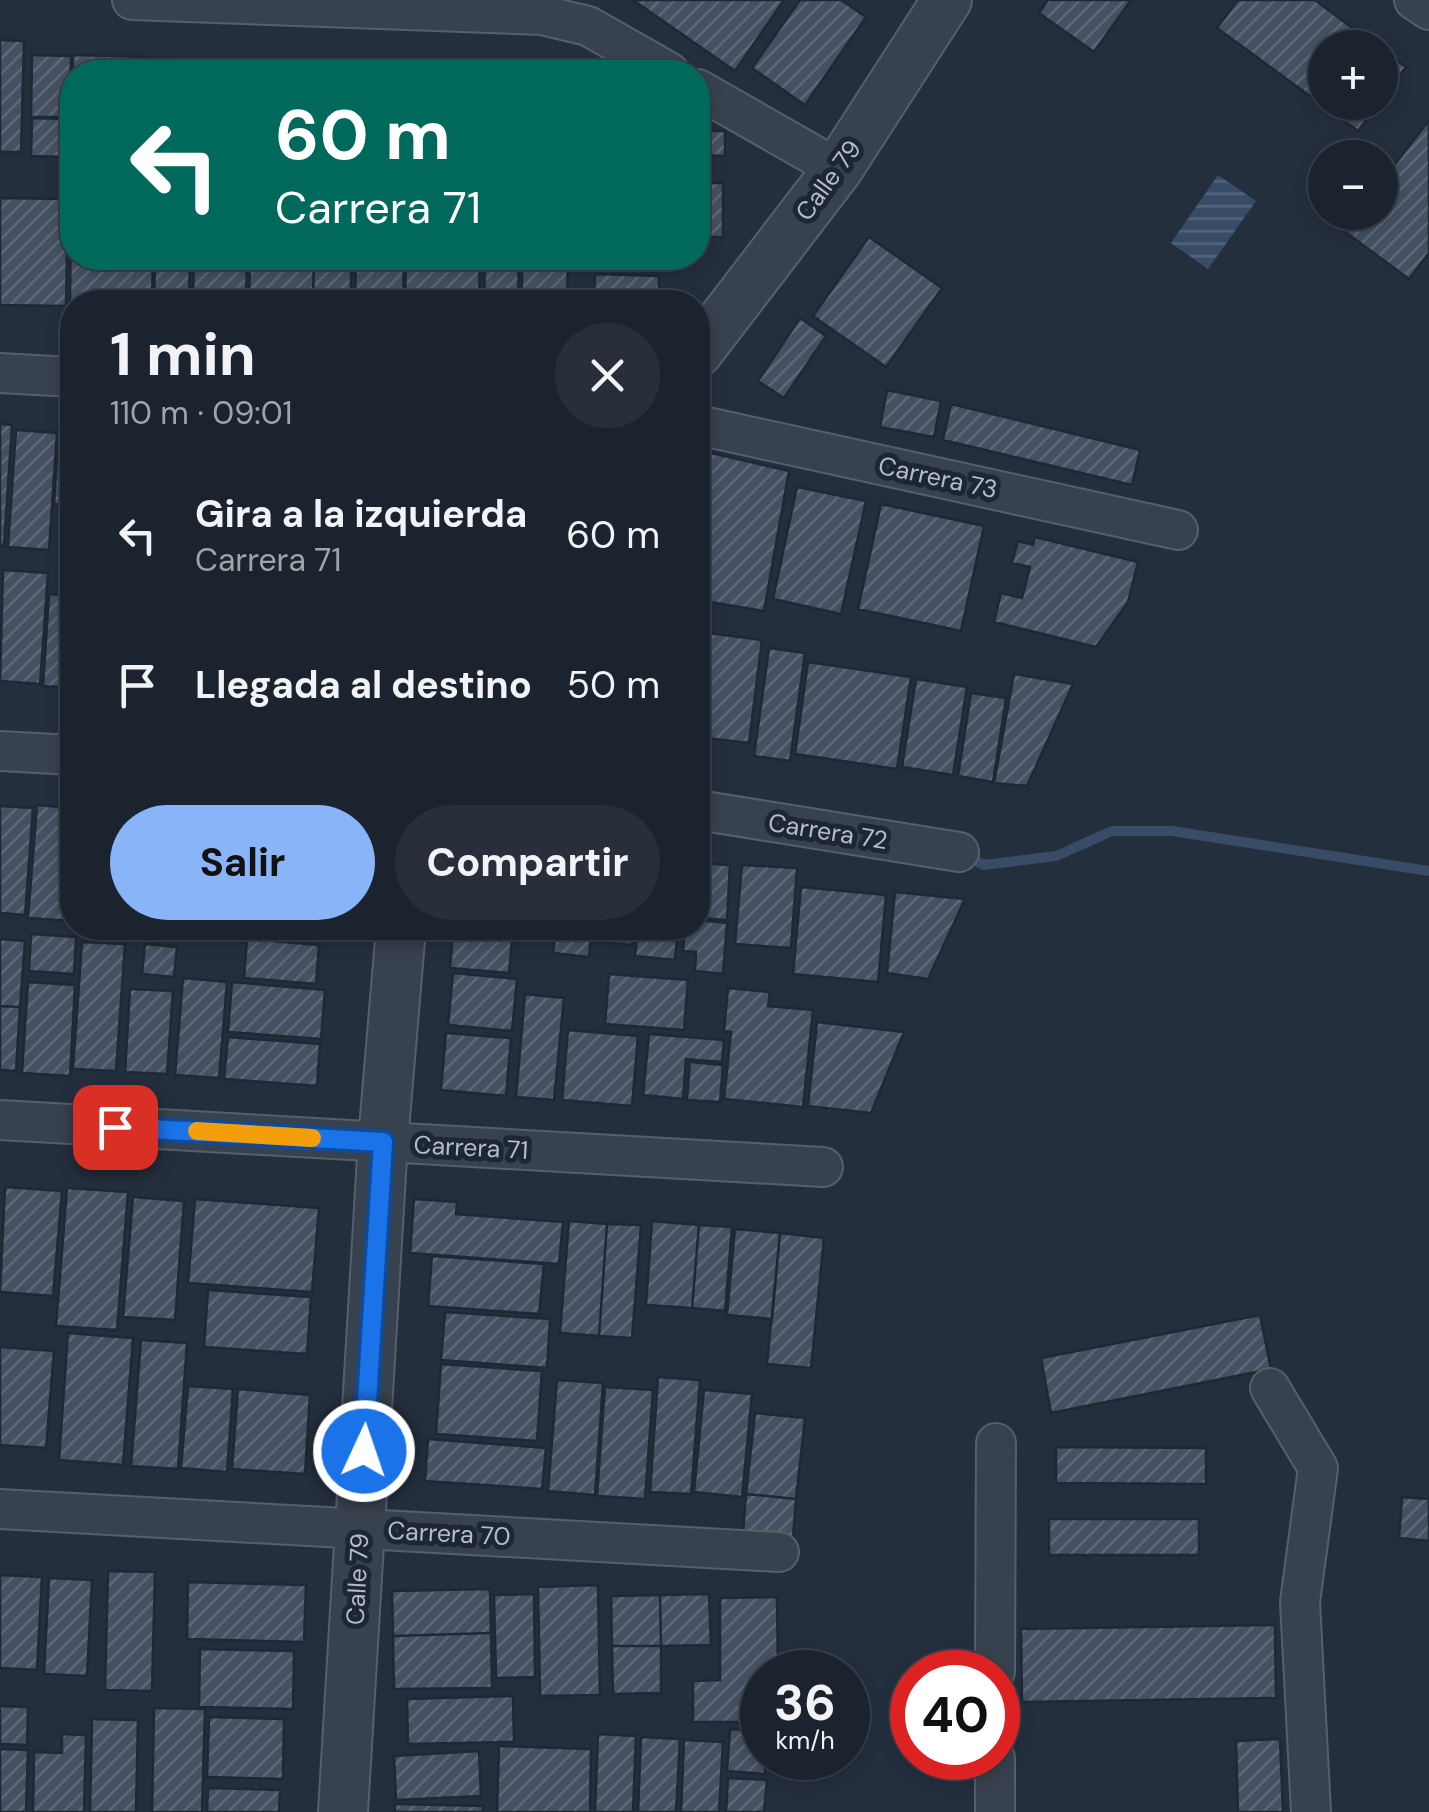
<!DOCTYPE html>
<html lang="es">
<meta charset="utf-8">
<style>
body{margin:0;font-family:"DM Sans",sans-serif;background:#282f3a;color:#f1f3f6;height:100vh;display:flex;flex-direction:column;font-size:38px;white-space:nowrap}
*{box-sizing:border-box;margin:0}
p{font-size:32px;color:#a0a4aa}
.icon{flex:none;width:55px;height:55px;fill:none;stroke:currentColor;stroke-width:2;stroke-linecap:round;stroke-linejoin:round}
.map{position:relative;flex:1;overflow:hidden}
.drawer{position:absolute;left:60px;top:290px;width:650px;height:650px;display:flex;flex-direction:column;background:#1b232e;border-radius:40px;box-shadow:0 5px 15px #0003,0 0 0 2px #39404a}
.drawer>*{flex:none}
.top-card{position:absolute;left:60px;top:60px;width:650px;height:210px;border-radius:40px;box-shadow:0 5px 15px #0003,0 0 0 2px #39404a;background:#00695c;color:#fff;overflow:hidden}
.tools{position:absolute;left:1308px;top:30px;display:grid;gap:20px}
.tools a{display:grid;place-items:center;width:90px;height:90px;border-radius:50%;background:#1b232e;box-shadow:0 5px 15px #0003,0 0 0 2px #39404a;font-size:50px}
.speed{position:absolute;left:740px;top:1650px;display:flex;gap:20px;font-size:50px;font-weight:700;text-align:center}
.speed>*{display:grid;place-content:center;width:130px;height:130px;border-radius:50%;background:#1b232e;box-shadow:0 5px 15px #0003,0 0 0 2px #39404a;line-height:1}
.speed small{font-size:25px;font-weight:400}
.speed .limit{border:15px solid #d22;background:#fff;color:#111}
.pin{position:absolute;display:grid;place-items:center;width:85px;height:85px;color:#fff;margin:-42px;border-radius:20px;box-shadow:0 5px 15px #0006}
.me{position:absolute;width:110px;margin:-55px;rotate:3deg;stroke-linejoin:round;filter:drop-shadow(0 0 8px #0008)}
.turn{display:flex;align-items:center;gap:35px;height:210px;padding:0 50px;font-size:45px}
.turn .icon{width:130px;height:130px;stroke-width:2.5}
.turn b{display:block;font-size:70px;line-height:85px}
.round{display:grid;place-items:center;flex:none;width:105px;height:105px;border-radius:52px;background:#282f3a}
.summary{display:flex;align-items:center;justify-content:space-between;height:170px;padding:0 50px}
h1{font-size:60px;font-weight:700;line-height:75px}
.primary-button{display:flex;gap:20px;margin-top:auto;padding:20px 50px}
.primary-button a{flex:1;height:115px;border-radius:60px;background:#8ab4f8;color:#111;font-size:40px;font-weight:700;line-height:115px;text-align:center}
.primary-button a+a{background:#282f3a;color:#f1f3f6}
ul{padding:0;list-style:none}
li{display:flex;align-items:center;gap:30px;height:150px;padding:0 50px}
li div{flex:1}
li b{display:block;font-size:38px}
li em{font-style:normal}
.map>svg:first-child{display:block}
</style>
<div class="map">
<svg width="1429" height="1812" viewBox="0 0 1429 1812">
<defs>
<pattern id="water-rules" width="6" height="5" patternUnits="userSpaceOnUse" patternTransform="scale(2.5)"><rect width="6" height="5" fill="#394c67"/><path d="M0 2.5h6" fill="none" stroke="#53647b"/></pattern>
<pattern id="building-hatch" width="6" height="6" patternUnits="userSpaceOnUse" patternTransform="scale(2.5)"><rect width="6" height="6" fill="#455162"/><path d="M-1 1l2-2M0 6l6-6M5 7l2-2" fill="none" stroke="#5d6877"/></pattern>
</defs>
<rect width="100%" height="100%" fill="#242f3e"/>
<path fill="url(#water-rules)" d="M1218,175l38,26 -48,68 -37,-26z"/>
<g fill="none" stroke-linecap="round" stroke-linejoin="round">
<path stroke="#394c67" stroke-width="10" d="M965,855l19,10 72,-9 56,-25h60l257,40"/>
</g>
<path fill="url(#building-hatch)" stroke="#1f2835" stroke-width="2.5" d="M633,0h151l-49,71z
M800,0h41l25,17 -61,88 -53,-37z
M1048,0h83l-37,52 -55,-39z
M1238,0h77l64,48h-54v54h54l-21,29 -141,-103z
M0,40l24,1 -3,111h-21z
M1380,48l26,19 -26,35z
M32,55l39,1 -2,61h-38z
M73,55l74,2v15h-74z
M150,58h24v14h-24z
M178,61l56,1v10h-56z
M353,68l70,1v3h-70z
M32,118l35,1 -1,38 -35,-1z
M1429,120v133l-20,26 -65,-48 14,-19h22v-28z
M698,131h27v25l-27,-1z
M698,183h25v54h-25z
M0,198l68,1 -2,107 -66,-1z
M71,198l1,60h81l-1,44h-80l-2,6z
M869,237l73,51 -56,79 -73,-51z
M155,258h35l-1,44h-35z
M194,258h53l-1,44h-53z
M250,258h64l-1,44h-64z
M314,258h37v44h-38z
M356,258h48l-1,44h-48z
M406,258h74l-1,44h-74z
M485,258h34l-1,44h-34z
M522,258h46l-1,44h-45z
M579,258h87l-1,11 -86,-7z
M595,274l64,2v26h-65z
M800,318l26,18 -42,62 -26,-17z
M887,390l54,11 -7,36 -54,-10z
M951,404l189,46 -8,35 -189,-45z
M0,424l12,1 -8,121h-4z
M59,427h13v78l-18,-1z
M16,430l41,3 -8,117 -41,-3z
M698,450l91,21 -25,140 -66,-11z
M797,487l69,14 -25,113 -68,-15z
M881,504l103,22 -23,105 -103,-22z
M1035,537l103,25 -10,40 -32,45 -102,-25 7,-29 21,5 8,-31 -18,-4 6,-22 15,4z
M3,570l45,3 -8,111 -40,-3z
M49,594l23,2v92l-29,-2z
M701,632l61,8 -13,103 -51,-6z
M769,648l36,5 -15,108 -36,-5z
M808,662l103,15 -14,92 -102,-15z
M1014,674l59,10 -46,102 -33,-3z
M916,679l51,8 -14,88 -51,-8z
M971,693l35,5 -13,84 -35,-6z
M37,805l35,3 -1,113 -43,-3z
M0,806l33,2 -8,107 -25,-2z
M698,863l32,2 -3,55 -29,-2z
M742,865l55,3 -6,80 -56,-4z
M801,887l85,8 -8,87 -85,-8z
M895,892l70,7 -37,80 -41,-6z
M698,920l29,3 -4,51 -28,-3 1,-19 -13,-1 2,-23h13z
M247,928h78v7z
M450,928h62l-1,7z
M556,928h36l-3,29 -36,-4z
M594,928h40l-2,17 -39,-4z
M638,928h40l-3,32 -40,-4z
M31,934l45,3 -2,37 -45,-3z
M453,934l59,5 -3,34 -59,-5z
M0,939l25,2 -5,66 -20,-1z
M247,939l72,6 -3,39 -72,-6z
M82,942l43,2 -9,127 -43,-2z
M145,944l32,3 -3,30 -32,-3z
M453,973l64,6 -5,52 -64,-6z
M609,974l79,6 -4,50 -79,-6z
M183,978l44,4 -8,96 -44,-3z
M28,982l47,3 -5,91 -48,-3z
M232,982l93,8 -4,49 -93,-7z
M728,988l42,4 -2,14 45,4 -10,97 -79,-8 7,-67 -7,-1z
M130,989l43,2 -6,83 -42,-2z
M525,994l39,4 -10,102 -38,-3z
M0,1006l20,1 -4,64 -16,-1z
M817,1022l87,10 -33,81 -63,-7z
M568,1030l70,6 -6,70 -70,-6z
M446,1033l65,5 -5,58 -65,-6z
M649,1034l75,6 -2,22 -36,-3 -3,40 -40,-4z
M228,1037l92,7 -3,42 -93,-7z
M690,1062l33,3 -3,37 -33,-2z
M5,1187l57,4 -9,105 -53,-4z
M67,1188l61,4 -11,138 -61,-4z
M133,1197l51,4 -9,119 -52,-3z
M195,1199l124,9 -7,84 -124,-9z
M414,1199l43,3 -1,12 107,8 -4,42 -149,-11z
M569,1221l38,3 -8,112 -39,-3z
M652,1221l47,4 -7,83 -46,-3z
M607,1224l34,1 -9,113 -33,-2z
M699,1225l33,2 -7,84 -33,-3z
M735,1229l45,4 -8,86 -45,-4z
M780,1233l44,5 -13,130 -44,-4z
M432,1256l112,8 -5,50 -111,-8z
M208,1290l103,7 -4,57 -103,-7z
M445,1312l105,7 -3,49 -106,-8z
M1260,1315l11,54 -220,44 -10,-55z
M68,1333l65,5 -10,127 -64,-5z
M141,1340l46,3 -9,126 -47,-3z
M0,1347l54,4 -8,97 -46,-3z
M441,1364l101,7 -5,70 -101,-7z
M658,1377l42,3 -9,114 -41,-2z
M557,1380l46,3 -8,112 -47,-4z
M188,1386l45,3 -6,83 -46,-4z
M605,1387l48,3 -8,109 -48,-3z
M238,1389l72,6 -5,79 -73,-5z
M704,1390l48,4 -10,103 -48,-5z
M755,1413l50,5 -9,81 -50,-5z
M428,1439l118,9 -4,41 -117,-8z
M1056,1447l150,1v36l-150,-1z
M746,1494l50,5 -3,39 -50,-5z
M1402,1497l27,2v42l-30,-3z
M1049,1519h150v36h-150z
M108,1571l47,1 -3,119 -47,-1z
M0,1575l42,2 -5,93 -37,-2z
M49,1578l43,2 -5,96 -43,-2z
M188,1582l118,3 -2,57 -117,-3z
M598,1585l2,110 -60,1 -2,-109z
M490,1589l1,44 -98,3 -1,-45z
M534,1594l1,83 -39,1 -2,-83z
M709,1594l2,51 -50,1 -1,-51z
M660,1595l1,51h-49l-1,-50z
M777,1597l1,75h-16v50h-69v-41l27,-1v-82z
M1275,1625l1,73 -254,4 -1,-73z
M491,1633l1,55 -98,1 -1,-53z
M612,1646h49v47l-48,1z
M200,1649l94,2 -1,58 -94,-2z
M513,1696l1,46 -106,2 -1,-45z
M0,1706l28,1 -1,38 -27,-1z
M154,1708l51,1 -3,103h-50z
M209,1717l75,2 -1,60 -76,-2z
M92,1719l46,1 -2,92h-46z
M730,1729l32,2 3,43 -38,-3z
M62,1734l24,1 -2,77h-51l1,-60 28,1z
M598,1734l38,2 -3,76h-38z
M641,1737l39,2 -4,73h-38z
M1280,1739l3,73h-45l-2,-71z
M684,1740l39,2 -4,70h-38z
M499,1746l92,3 -1,63h-93z
M0,1749l28,1 -2,62h-26z
M479,1751l2,45 -85,4 -2,-44z
M728,1778l39,2 -3,32h-38z
M208,1788l72,2 -1,22h-72z
M395,1804l88,2v6h-88z"/>
<g fill="none" stroke-linecap="round" stroke-linejoin="round">
<defs>
<path id="minor" d="M132,0l410,15 46,11 81,46
M1414,0l15,10
M698,89l140,80
M0,373l72,4
M698,425l480,105
M0,751l72,4
M698,810l261,42
M0,1120l823,47
M1270,1388l48,80 -18,134 11,210
M0,1509l779,43
M995,1672l1,-229
M995,1812v-54"/>
<path id="tertiary" d="M698,352l140,-183 109,-169
M343,1812l40,-671 18,-213"/>
</defs>
<use href="#minor" stroke="#565f6c" stroke-width="42"/>
<use href="#tertiary" stroke="#565f6c" stroke-width="52"/>
<use href="#minor" stroke="#38414e" stroke-width="38"/>
<use href="#tertiary" stroke="#38414e" stroke-width="48"/>
</g>
<g fill="none" stroke-linecap="round" stroke-linejoin="round">
<defs>
<path id="route" d="M115,1127l268,15 -19,309"/>
</defs>
<use href="#route" stroke="#114b97" stroke-width="25"/>
<use href="#route" stroke="#1a73e8" stroke-width="18"/>
<path stroke="#f59e0b" stroke-width="18" d="M197,1131l115,7"/>
</g>
<g text-anchor="middle" stroke-width="10" stroke-linejoin="round" paint-order="stroke">
<g font-size="25" fill="#b4bcc9" stroke="#1d2633">
<text transform="translate(828 180) rotate(-54)" y="9">Calle 79</text>
<text transform="translate(938 477) rotate(12)" y="9">Carrera 73</text>
<text transform="translate(828 831) rotate(9)" y="9">Carrera 72</text>
<text transform="translate(471 1147) rotate(3)" y="9">Carrera 71</text>
<text transform="translate(449 1533) rotate(3)" y="9">Carrera 70</text>
<text transform="translate(357 1579) rotate(-87)" y="9">Calle 79</text>
</g>
</g>
</svg>
<div class="tools">
<a>+</a>
<a>−</a>
</div>
<div class="speed"><div>36<small>km/h</small></div><div class="limit">40</div></div>
<div class="pin" style="left:115px;top:1127px;background:#d93025"><svg class="icon" aria-label="arrive" viewBox="0 0 24 24"><path d="M6 21V4h12l-3 4 3 4H6"/></svg></div>
<svg class="me" style="left:364px;top:1451px" viewBox="-20 -20 40 40"><circle r="17" fill="#1a73e8" stroke="#fff" stroke-width="3"/><path d="M0-11L8 9 0 5-8 9z" fill="#fff"/></svg>
<div class="top-card">
<div class="turn"><svg class="icon" aria-label="left" viewBox="0 0 24 24"><path d="M17 20v-9H6M10 6l-5 5 5 5"/></svg><div><b>60 m</b>Carrera 71</div></div>
</div>
<section class="drawer">
<div class="summary"><div><h1>1 min</h1><p>110 m · 09:01</p></div><a class="round"><svg class="icon" aria-label="close" viewBox="0 0 24 24"><path d="M6 6l12 12M18 6L6 18"/></svg></a></div>
<ul>
<li><svg class="icon" aria-label="left" viewBox="0 0 24 24"><path d="M17 20v-9H6M10 6l-5 5 5 5"/></svg><div><b>Gira a la izquierda</b><p>Carrera 71</p></div><em>60 m</em></li>
<li><svg class="icon" aria-label="arrive" viewBox="0 0 24 24"><path d="M6 21V4h12l-3 4 3 4H6"/></svg><div><b>Llegada al destino</b></div><em>50 m</em></li>
</ul>
<div class="primary-button"><a>Salir</a><a>Compartir</a></div>
</section>
</div>
